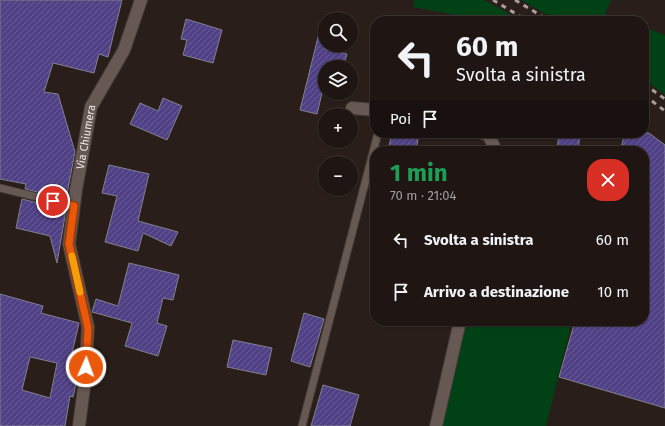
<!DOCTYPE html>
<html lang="it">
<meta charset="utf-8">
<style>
body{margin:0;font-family:"Fira Sans",sans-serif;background:#271f1c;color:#f1f3f6;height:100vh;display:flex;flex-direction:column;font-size:15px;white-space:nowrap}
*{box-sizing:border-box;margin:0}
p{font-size:13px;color:#a19fa0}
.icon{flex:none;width:22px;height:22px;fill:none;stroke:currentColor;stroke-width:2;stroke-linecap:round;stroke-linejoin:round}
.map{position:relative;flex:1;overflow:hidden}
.side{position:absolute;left:370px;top:146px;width:279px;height:180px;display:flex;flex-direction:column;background:#1f1613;border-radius:16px;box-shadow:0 1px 3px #0004,0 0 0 1px #3c3533}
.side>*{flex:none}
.top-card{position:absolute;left:370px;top:16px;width:279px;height:122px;border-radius:16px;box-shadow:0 1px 3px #0004,0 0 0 1px #3c3533;background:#1f1613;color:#f1f3f6;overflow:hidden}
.buttons{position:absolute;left:318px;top:12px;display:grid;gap:8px}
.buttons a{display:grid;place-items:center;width:40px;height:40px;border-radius:50%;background:#1f1613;box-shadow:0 1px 3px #0004,0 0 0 1px #3c3533;font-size:20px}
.pin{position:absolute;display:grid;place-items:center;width:34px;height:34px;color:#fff;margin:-17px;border:2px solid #fff;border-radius:50%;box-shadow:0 1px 4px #0007}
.me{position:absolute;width:44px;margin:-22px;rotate:2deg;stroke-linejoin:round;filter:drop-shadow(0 0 3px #0008)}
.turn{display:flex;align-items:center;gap:14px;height:84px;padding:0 20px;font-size:18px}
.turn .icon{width:52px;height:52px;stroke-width:2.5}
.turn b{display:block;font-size:28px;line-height:34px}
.then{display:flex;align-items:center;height:38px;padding:0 20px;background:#0003;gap:8px;font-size:15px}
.round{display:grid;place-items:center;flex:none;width:42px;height:42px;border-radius:16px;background:#271f1c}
.head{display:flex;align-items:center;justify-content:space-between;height:68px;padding:0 20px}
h1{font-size:24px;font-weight:700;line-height:30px;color:#1e9e55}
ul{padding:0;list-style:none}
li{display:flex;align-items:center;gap:12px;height:52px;padding:0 20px}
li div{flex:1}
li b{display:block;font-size:15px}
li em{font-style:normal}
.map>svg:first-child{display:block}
</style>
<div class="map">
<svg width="665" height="426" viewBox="0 0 665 426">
<defs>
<pattern id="building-hatch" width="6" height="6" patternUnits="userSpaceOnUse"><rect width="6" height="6" fill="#504186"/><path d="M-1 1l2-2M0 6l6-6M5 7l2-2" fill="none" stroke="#6a5d97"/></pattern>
</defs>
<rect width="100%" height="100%" fill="#291e19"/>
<path fill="#004115" d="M414,0h70l38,21c-37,0 -73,-7 -109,-14z
M521,0h90l-6,14 21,7h-68z
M644,27l21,8v60l-21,-16z
M466,321h106l-26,105h-104z"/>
<path fill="url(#building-hatch)" stroke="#82808e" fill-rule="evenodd" d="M0,0h122l-14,57 -9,-3 -5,19 -41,-10 -9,29 14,2 17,58 -9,47 -41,-10 1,-5 -26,-5z
M186,19l36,11 -9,33 -30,-8 4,-15 -6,-1z
M320,29l5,1v19l22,5 -4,13h-18v27l-3,-1 -5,21 -17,-4z
M163,98l19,8 -15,34 -37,-16 10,-21 18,8z
M392,133h27l-3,18h-28z
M559,133h21l-2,18h-21z
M625,133h24l16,12v263l-106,-31 16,-56h69v-170h-24z
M109,165l40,9 -11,47 40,11 -7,14 -28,-13 -5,18 -33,-9 12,-46 -15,-3z
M22,199l44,11 -9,53 -7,-27 -34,-8z
M129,263l50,12 -6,25 -10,-2 -6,25 10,3 -9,30 -33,-10 7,-23 -40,-11 4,-13 22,7z
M0,294l43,12 -2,7 38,10 -7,30 7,1 -1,21 -5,22 -3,-1 -5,30h-65zM30,357l27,6 -7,35 -28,-8z
M304,313l20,6 -14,48 -19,-6z
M233,340l39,8 -6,27 -39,-8z
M323,385l36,10 -9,31h-39z"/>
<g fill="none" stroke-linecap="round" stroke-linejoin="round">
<defs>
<path id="service" d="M0,188l74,18
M302,426l76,-293"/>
<g id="minor">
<path d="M352,108l23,2"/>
<path d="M483,133l6,3 7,15"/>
<path id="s1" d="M79,426l6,-46 3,-53 -19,-83 7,-54 15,-83 33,-57 17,-50"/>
<path d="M436,426l24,-105"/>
</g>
</defs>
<use href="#service" stroke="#433a36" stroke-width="9"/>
<use href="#minor" stroke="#433a36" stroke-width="14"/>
<use href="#service" stroke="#665852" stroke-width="7"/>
<use href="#minor" stroke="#665852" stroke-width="12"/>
<path stroke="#a89e9a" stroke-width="3" stroke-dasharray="5 5" stroke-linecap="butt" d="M493,0l35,21
M515,0l35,21
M644,84l21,15
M644,95l21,16"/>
</g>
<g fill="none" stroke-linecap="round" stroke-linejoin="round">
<defs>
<path id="route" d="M53,201l21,5 -5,38 19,84 -2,39"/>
</defs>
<use href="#route" stroke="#983908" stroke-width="10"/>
<use href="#route" stroke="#ea580c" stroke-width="7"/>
<path stroke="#f59e0b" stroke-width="7" d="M72,256l8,36"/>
</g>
<g text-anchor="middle" stroke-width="3.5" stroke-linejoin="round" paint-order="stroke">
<g font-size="11" fill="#f3ebe7" stroke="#0e0907">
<text dy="4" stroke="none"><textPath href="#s1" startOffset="293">Via Chiumera</textPath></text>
</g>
</g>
</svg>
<div class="buttons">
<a><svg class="icon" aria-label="search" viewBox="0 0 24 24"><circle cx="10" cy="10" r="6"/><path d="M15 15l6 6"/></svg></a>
<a><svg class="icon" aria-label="layers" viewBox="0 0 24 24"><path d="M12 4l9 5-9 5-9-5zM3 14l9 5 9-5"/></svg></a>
<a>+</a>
<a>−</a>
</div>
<div class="pin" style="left:53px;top:201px;background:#d93025"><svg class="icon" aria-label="arrive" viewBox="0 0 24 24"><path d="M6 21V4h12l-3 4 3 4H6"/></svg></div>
<svg class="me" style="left:86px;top:367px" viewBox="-20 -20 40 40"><circle r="17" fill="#ea580c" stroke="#fff" stroke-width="3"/><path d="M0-11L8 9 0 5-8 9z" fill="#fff"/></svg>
<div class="top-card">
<div class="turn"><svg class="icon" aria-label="left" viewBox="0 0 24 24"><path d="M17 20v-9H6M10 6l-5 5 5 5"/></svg><div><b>60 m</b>Svolta a sinistra</div></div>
<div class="then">Poi<svg class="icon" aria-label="arrive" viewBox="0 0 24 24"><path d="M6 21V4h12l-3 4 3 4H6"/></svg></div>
</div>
<section class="side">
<div class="head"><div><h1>1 min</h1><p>70 m · 21:04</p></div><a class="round" style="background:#d93025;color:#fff"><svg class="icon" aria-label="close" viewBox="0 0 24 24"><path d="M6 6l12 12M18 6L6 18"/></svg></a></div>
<ul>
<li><svg class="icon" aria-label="left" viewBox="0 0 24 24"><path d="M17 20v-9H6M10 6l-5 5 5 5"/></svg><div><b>Svolta a sinistra</b></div><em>60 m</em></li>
<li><svg class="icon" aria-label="arrive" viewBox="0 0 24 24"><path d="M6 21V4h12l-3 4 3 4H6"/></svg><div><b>Arrivo a destinazione</b></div><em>10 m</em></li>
</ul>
</section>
</div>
